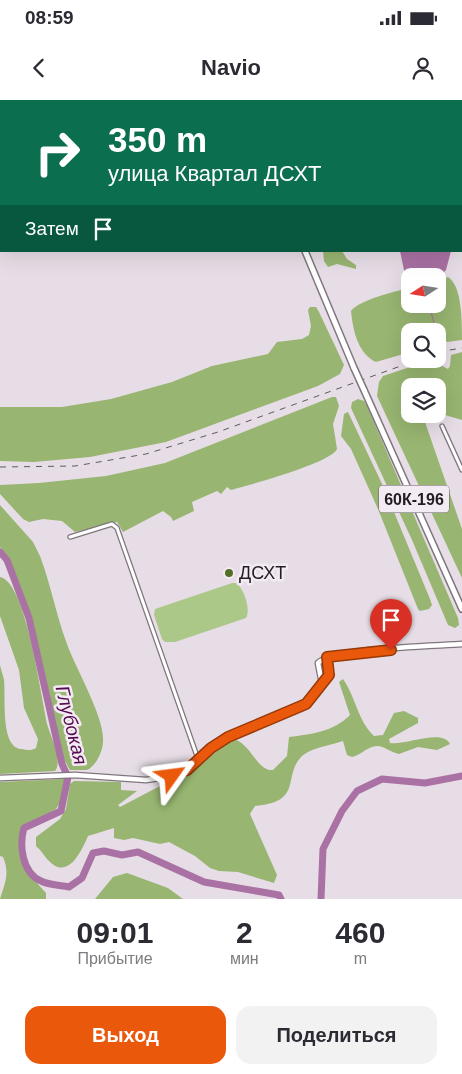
<!DOCTYPE html>
<html lang="ru">
<meta charset="utf-8">
<style>
body{margin:0;font-family:Arial,sans-serif;background:#f2f2f3;color:#2b2b33;height:100vh;display:flex;flex-direction:column;font-size:19px;white-space:nowrap}
*{box-sizing:border-box;margin:0}
p{font-size:16px;color:#7c7c81}
.icon{flex:none;width:28px;height:28px;fill:none;stroke:currentColor;stroke-width:2;stroke-linecap:round;stroke-linejoin:round}
.map{position:relative;height:799px;overflow:hidden}
.details{display:flex;flex-direction:column;background:#fff;flex:1}
.details>*{flex:none}
.guide{position:absolute;left:0px;top:0px;width:462px;height:152px;box-shadow:0 5px 20px #0002;background:#0b6e4f;color:#fff;overflow:hidden}
.needle{width:32px;rotate:258deg}
.buttons{position:absolute;left:401px;top:168px;display:grid;gap:10px}
.buttons a{display:grid;place-items:center;width:45px;height:45px;border-radius:10px;background:#fff;box-shadow:0 5px 20px #0002;font-size:25px}
.pin{position:absolute;display:grid;place-items:center;width:42px;height:42px;color:#fff;margin:-51px -21px;border-radius:50% 50% 50% 0;rotate:-45deg;box-shadow:0 0 5px #0007}
.pin .icon{rotate:45deg}
.me{position:absolute;width:55px;margin:-28px;rotate:59deg;stroke-linejoin:round;filter:drop-shadow(0 0 4px #0008)}
.turn{display:flex;align-items:center;gap:18px;height:105px;padding:0 25px;font-size:22px}
.turn .icon{width:65px;height:65px;stroke-width:2.5}
.turn b{display:block;font-size:35px;line-height:42px}
.then{display:flex;align-items:center;height:48px;padding:0 25px;background:#0003;gap:10px;font-size:19px}
.eta{display:flex;justify-content:space-evenly;align-items:center;height:85px;text-align:center}
.eta b{font-size:30px;font-weight:800;line-height:35px}
.primary-button{display:flex;gap:10px;margin-top:auto;padding:10px 25px}
.primary-button a{flex:1;height:58px;border-radius:15px;background:#ea580c;color:#fff;font-size:20px;font-weight:800;line-height:58px;text-align:center}
.primary-button a+a{background:#f2f2f3;color:#2b2b33}
.status{display:flex;justify-content:space-between;align-items:center;height:35px;padding:0 25px;background:#fff;direction:ltr}
.status svg{height:14px;fill:currentColor}
header{display:flex;justify-content:space-between;align-items:center;height:65px;padding:0 25px;background:#fff;font-size:22px;font-weight:800}
.map>svg:first-child{display:block}
</style>
<div class="status"><b>08:59</b><svg viewBox="0 0 49 12"><path d="M0 12V9h3v3zM5 12V6h3v6zM10 12V3h3v9zM15 12V0h3v12zM26 1h20v11H26zM47 4h2v5h-2z"/></svg></div>
<header><svg class="icon" aria-label="back" viewBox="0 0 24 24"><path d="M15 5l-7 7 7 7"/></svg>Navio<svg class="icon" aria-label="person" viewBox="0 0 24 24"><circle cx="12" cy="8" r="4"/><path d="M4 21q1-7 8-7t8 7"/></svg></header>
<div class="map">
<svg width="462" height="799" viewBox="0 0 462 799">
<rect width="100%" height="100%" fill="#e7dde6"/>
<path fill="#acc888" d="M232,483h4c8,5 15,27 10,35l-71,24h-10l-3,-3 -8,-24 1,-6z"/>
<path fill="#98b571" d="M323,151h19l5,8 9,6v4l-19,-5 -9,3 -4,-6z
M448,177c14,9 14,43 14,63l-15,2 -10,-13 -6,2h-21v21l-34,10c-19,-9 -23,-33 -25,-51 8,-11 45,-20 59,-23v16h28v-23z
M310,207h6l3,5 25,53 -4,9 -22,12 -152,56 -76,15 -56,5 -34,-1v-54h62l49,-8 61,-17 40,-16 56,-12 9,-12 25,-3 7,-4 2,-9 -3,-16z
M462,252v68l-24,-7v-27h-28v28h21l-6,5 1,6 36,104v49l-85,-182 2,-14 4,-6 48,-16 17,9 2,-3 1,-11z
M332,297h4l3,9 -6,18 4,25c-6,14 -88,36 -106,41l-4,-3 -6,7 -4,-3 -25,11 2,9 -21,10 -2,-4 -8,-6 -40,21 -6,-10 -42,10 -13,-11 -19,-2 -14,3 -6,-3 -23,-25v-9l39,-2 67,-7 59,-13z
M358,299l6,2 3,5 91,212 1,7 -4,3 -7,-3 -36,-85 -61,-132 1,-6z
M348,312l36,76 46,111 2,6 -3,4 -9,2 -2,-2 -40,-100 -27,-60 -10,-13 3,-22z
M0,405l33,37 7,14c11,29 16,59 27,88 8,23 38,74 36,97 0,10 -7,25 -16,29h-17l-7,-12 -31,-137 -18,-50 -5,-13 -9,-11z
M0,477c27,5 41,123 48,150 3,10 15,35 7,44l-55,3v-109c1,5 3,10 4,15 2,17 -4,67 17,69 6,1 10,2 15,-1l2,-9 -14,-31 -5,-38 -19,-54z
M343,579c13,19 15,42 31,57l9,-1 11,-22 10,-2 14,7v5l-29,16 1,4c14,3 52,-15 60,1l-13,6 -19,-3 -19,7c-7,-1 -15,-8 -22,-8 -9,0 -16,9 -25,11l-5,-2 -4,-14c-12,4 -32,7 -41,15 -20,20 2,46 -47,50l-5,8 27,61 -3,8 -36,-11 -19,-1 -9,-3 -15,-12 -26,-14 -9,2 -27,-6 -9,2 -10,-2v-10l-26,8c-6,14 -20,45 -39,25 -5,-5 -7,-10 -13,-15v-9l24,-18 6,-10 4,-25 4,-3 47,1v8l16,1 -19,14 2,2 38,-20 23,-7 46,-37 9,-3c15,5 22,32 37,30l14,-14 2,-19c23,-3 44,-5 61,-22l-11,-33z
M64,679c4,9 -2,22 -8,30l-33,19c-12,27 6,46 23,65v6h-46c5,-16 10,-26 3,-42l-3,-1v-74z
M127,773l41,15 15,11h-88l18,-22z"/>
<path fill="#aa72a4" d="M400,151h51l-5,19 -8,8v-2h-28v5l-6,-11z"/>
<g fill="none" stroke-linecap="round" stroke-linejoin="round">
<path stroke="#aa72a4" stroke-width="1" d="M429,204l7,27"/>
<path stroke="#aa72a4" stroke-width="7" d="M0,452l7,8 22,58 33,146 6,13 -7,34 -37,17c-5,17 -2,45 17,53 8,4 19,4 28,6l13,-9 11,-25 11,-2 18,4 16,-3 66,30 75,13 2,4
M321,799l2,-50 19,-38 15,-20 25,-12 43,4 37,-7"/>
<defs>
<path id="minor" d="M442,326l20,44
M70,437l42,-13 5,4 81,231"/>
<path id="tertiary" d="M322,584l-4,-21c14,-15 119,-17 144,-19
M0,678l75,-3 71,5 26,-4 15,-6 24,-22 17,-11 78,-33 23,-29 -2,-18"/>
<path id="primary" d="M235,0l1,1
M305,151l49,117
M364,290l98,219"/>
</defs>
<use href="#minor" stroke="#80777e" stroke-width="5.5"/>
<use href="#tertiary" stroke="#80777e" stroke-width="7"/>
<use href="#primary" stroke="#80777e" stroke-width="8"/>
<use href="#minor" stroke="#fff" stroke-width="3"/>
<use href="#tertiary" stroke="#fff" stroke-width="4.5"/>
<use href="#primary" stroke="#fff" stroke-width="5"/>
<path stroke="#5f5a5e" stroke-width="1" stroke-dasharray="6 6" stroke-linecap="butt" d="M438,252l24,-4
M0,367l75,-1 71,-12 72,-22 202,-73"/>
<defs>
<path id="primary-bridge" d="M354,268l10,22"/>
</defs>
<use href="#primary-bridge" stroke="#80777e" stroke-width="8" stroke-linecap="butt"/>
<use href="#primary-bridge" stroke="#fff" stroke-width="5"/>
</g>
<g fill="none" stroke-linecap="round" stroke-linejoin="round">
<defs>
<path id="route" d="M172,676l15,-6 24,-22 17,-11 78,-33 23,-29 -2,-18 64,-7"/>
</defs>
<use href="#route" stroke="#983908" stroke-width="12"/>
<use href="#route" stroke="#ea580c" stroke-width="9"/>
</g>
<circle fill="#536f24" stroke="#f4eaf3" stroke-width="2" cx="229" cy="473" r="5"/>
<g text-anchor="middle" stroke-width="5" stroke-linejoin="round" paint-order="stroke">
<rect fill="#f4eaf3" stroke="#605a5f" stroke-width="1" x="379" y="385.5" width="70" height="27" rx="4"/>
<g font-size="16" font-weight="bold" fill="#211d20">
<text x="414" y="405">60К-196</text>
</g>
<g font-size="18" fill="#211d20" stroke="#f4eaf3" text-anchor="start">
<text x="239" y="479">ДСХТ</text>
</g>
<g font-size="19" font-style="italic" fill="#520b4e" stroke="#f4eaf3">
<text transform="translate(72 625) rotate(76)" y="7">Глубокая</text>
</g>
</g>
</svg>
<div class="buttons">
<a><svg class="needle" viewBox="-14 -14 28 28"><path d="M0-13l5 13h-10z" fill="#e53935"/><path d="M0 13l5-13h-10z" fill="#7c7c81"/></svg></a>
<a><svg class="icon" aria-label="search" viewBox="0 0 24 24"><circle cx="10" cy="10" r="6"/><path d="M15 15l6 6"/></svg></a>
<a><svg class="icon" aria-label="layers" viewBox="0 0 24 24"><path d="M12 4l9 5-9 5-9-5zM3 14l9 5 9-5"/></svg></a>
</div>
<div class="pin" style="left:391px;top:550px;background:#d93025"><svg class="icon" aria-label="arrive" viewBox="0 0 24 24"><path d="M6 21V4h12l-3 4 3 4H6"/></svg></div>
<svg class="me" style="left:172px;top:676px" viewBox="-20 -20 40 40"><path d="M0-17L14 15 0 8-14 15z" fill="#ea580c" stroke="#fff" stroke-width="4"/></svg>
<div class="guide">
<div class="turn"><svg class="icon" aria-label="right" viewBox="0 0 24 24"><path d="M7 20v-9h11M14 6l5 5-5 5"/></svg><div><b>350 m</b>улица Квартал ДСХТ</div></div>
<div class="then">Затем<svg class="icon" aria-label="arrive" viewBox="0 0 24 24"><path d="M6 21V4h12l-3 4 3 4H6"/></svg></div>
</div>
</div>
<section class="details">
<div class="eta">
<div><b>09:01</b><p>Прибытие</p></div>
<div><b>2</b><p>мин</p></div>
<div><b>460</b><p>m</p></div>
</div>
<div class="primary-button"><a>Выход</a><a>Поделиться</a></div>
</section>
